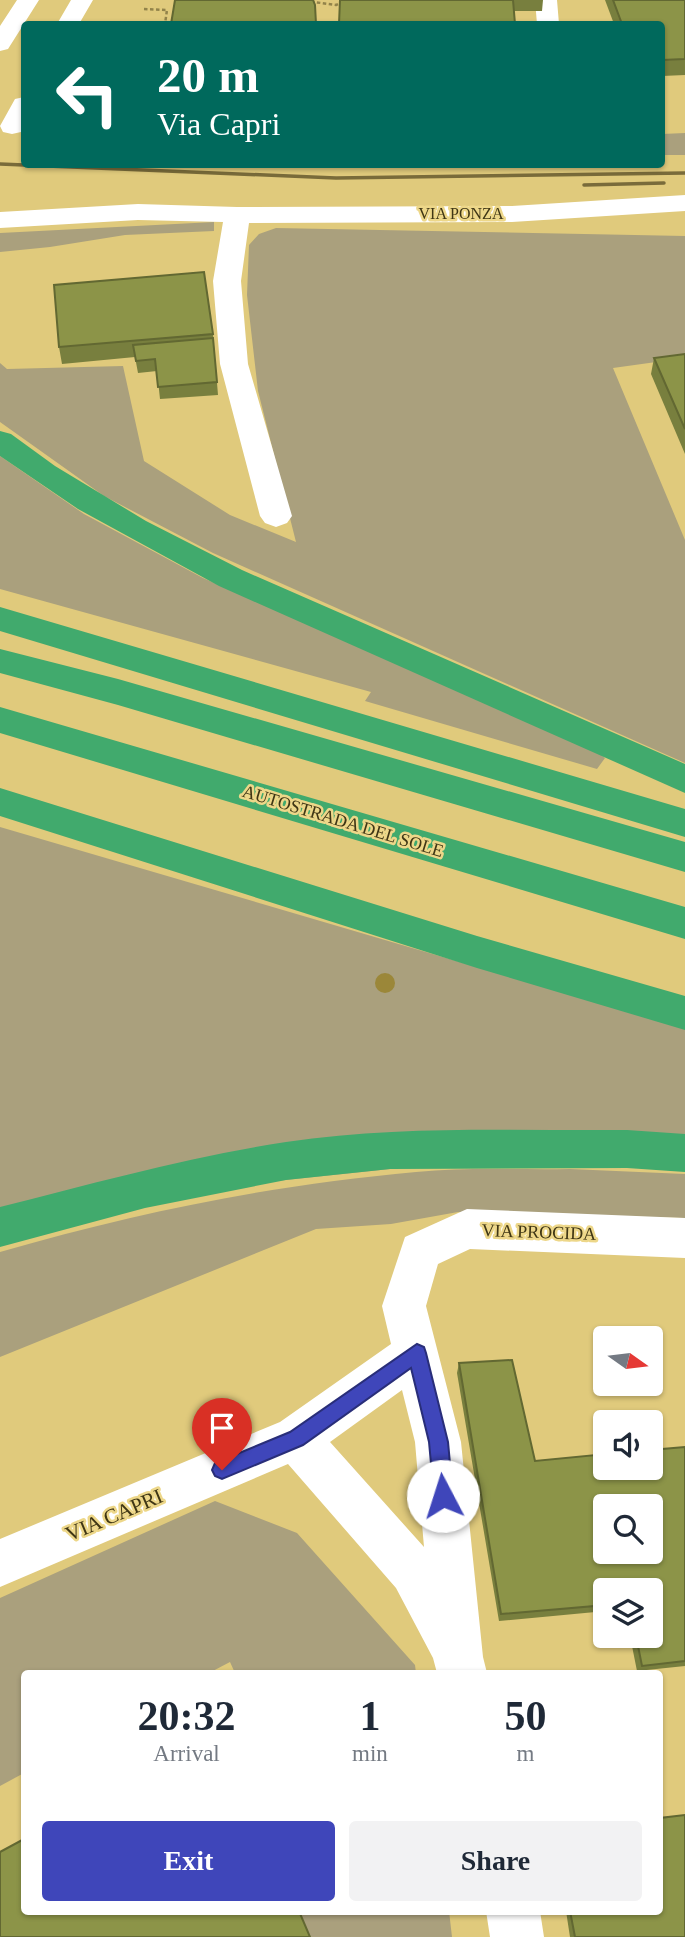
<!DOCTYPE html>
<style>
body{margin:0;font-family:Georgia,serif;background:#f2f2f3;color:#1f2937;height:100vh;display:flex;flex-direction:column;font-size:26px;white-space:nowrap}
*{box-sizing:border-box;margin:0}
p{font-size:23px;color:#747a83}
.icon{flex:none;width:38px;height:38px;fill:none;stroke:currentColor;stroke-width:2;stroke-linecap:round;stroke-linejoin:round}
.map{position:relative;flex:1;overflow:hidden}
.drawer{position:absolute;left:21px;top:1670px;width:642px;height:245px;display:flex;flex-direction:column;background:#fff;border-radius:7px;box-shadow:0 2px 5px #0004}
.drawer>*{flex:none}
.banner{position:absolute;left:21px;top:21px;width:644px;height:147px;border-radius:7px;box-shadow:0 2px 5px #0004;background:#00695c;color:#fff;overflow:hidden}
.needle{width:46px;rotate:104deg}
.buttons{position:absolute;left:593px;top:1326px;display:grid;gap:14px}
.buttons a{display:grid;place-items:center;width:70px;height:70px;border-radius:7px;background:#fff;box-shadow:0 2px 5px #0004;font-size:35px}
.pin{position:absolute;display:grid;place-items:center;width:60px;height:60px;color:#fff;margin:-72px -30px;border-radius:50% 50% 50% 0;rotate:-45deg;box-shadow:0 0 7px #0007}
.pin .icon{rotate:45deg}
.me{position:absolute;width:77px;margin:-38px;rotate:355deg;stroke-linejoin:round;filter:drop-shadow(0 0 5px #0008)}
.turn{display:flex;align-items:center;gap:24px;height:147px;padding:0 21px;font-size:32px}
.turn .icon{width:91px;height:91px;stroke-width:2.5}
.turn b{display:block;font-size:49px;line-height:60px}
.eta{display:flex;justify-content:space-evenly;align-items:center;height:119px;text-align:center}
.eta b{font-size:42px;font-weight:700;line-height:49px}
.action{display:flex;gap:14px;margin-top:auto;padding:14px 21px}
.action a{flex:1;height:80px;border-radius:7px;background:#3f46ba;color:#fff;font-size:28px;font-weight:700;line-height:80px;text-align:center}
.action a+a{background:#f2f2f3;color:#1f2937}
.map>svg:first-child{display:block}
</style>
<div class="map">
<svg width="685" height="1937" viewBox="0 0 685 1937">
<rect width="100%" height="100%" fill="#e0ca7c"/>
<path fill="#aaa07d" d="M685,133v22h-23v-21z
M214,222v9l-89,4 -75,12 -50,5v-19z
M276,228l409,8v122l-72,10 72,172v223l-472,-210 -109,-57 -104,-74v-59l7,6 116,-3 21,95 86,54 66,27 -38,-151 -11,-96 2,-50 10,-11z
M0,456l84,58 119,64 390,171 12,9 -8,11 -232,-68 6,-9 -371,-103z
M0,827l685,201v110l-685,72z
M570,1169l115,5v44l-227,-6 -67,12 -75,5 -316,128v-105c139,-40 272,-67 416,-80 51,-5 103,-2 154,-3z
M215,1501l82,32 118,132 1,8h-181l-5,-11 -21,11h-185v100l-24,13v-188z
M300,1911h149l3,26h-142z"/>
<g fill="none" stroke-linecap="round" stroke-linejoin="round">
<path stroke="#92834a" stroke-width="2.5" stroke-dasharray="3.5 2.5" stroke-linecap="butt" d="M299,0l37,5 12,-5
M144,9l23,1 -2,14"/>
<path fill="#fff" fill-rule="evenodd" d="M17,0h22l-31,49 -8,2v-25z
M71,0h22l-14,24h-22z
M535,0h22l2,24h-22z
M24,97v30l-3,5 -9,2 -9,-2 -3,-6 15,-27z
M685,195v16l-173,11 -263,1 -8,58 7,83 44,152 -5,7 -11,4 -11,-4 -5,-7 -40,-152 -7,-83 10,-59 -85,-2 -138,8v-16l138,-8 99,3 275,-1z
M467,1209l218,9v40l-215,-9 -32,15 -12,42 35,136 22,215 4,16h-50l-4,-15 -37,-70 -108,-124 -288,123v-48l280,-117 111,-78 -9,-38 23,-69zM402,1390l13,52 9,105 -94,-105z
M486,1911h54l4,26h-54z"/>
<path fill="#41aa6d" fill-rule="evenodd" d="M0,431l11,3 44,32 91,55 96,49 443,194v29l-466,-207 -141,-77 -78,-53z
M0,607l685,202v28l-685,-206z
M0,649l118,30 567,163v30l-567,-167 -118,-32z
M0,707l685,200v32l-685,-206z
M0,788l477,148 208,60v34l-208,-62 -477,-152z
M627,1130l58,4v38l-58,-4 -237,1 -104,11 -141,28 -145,39v-40c95,-24 189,-50 286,-65 113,-17 228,-11 341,-12z"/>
<path stroke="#796b3a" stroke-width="3.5" d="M0,164l336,14 349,-5
M584,185l80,-2"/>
</g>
<circle fill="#9b8739" cx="385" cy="983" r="10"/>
<path fill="#787f3e" d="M340,0h203l-1,11h-28z
M605,0h80v75l-23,1v-52h-48z
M213,334l5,61 -58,4 -3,-28 -19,2 -3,-16 -73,7 -3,-17z
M685,354v100l-34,-80 3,-16z
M459,1363l76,98 150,-14v219l-48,5 -7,-35h21v-45h-45v20l-107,10 -42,-248z
M566,1911h94l25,26h-115z"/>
<path fill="#8c9448" stroke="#626832" stroke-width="2" fill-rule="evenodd" d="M175,0h138l2,5 1,19h-145z
M340,0h173l2,24h-176z
M613,0h72v59l-23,1v-36h-40z
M204,272l9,62 -154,13 -5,-62z
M213,338l4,44 -59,5 -3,-28 -19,2 -3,-16z
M685,354v75l-31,-71z
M512,1360l23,101 71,-7v14h45v-18l34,-3v214l-43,5 -6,-30h15v-45h-45v14l-105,9 -42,-251zM606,1507h45v45h-45z
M685,1815v122h-110l-5,-26h90v-93z
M24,1839v72h275l11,26h-310v-85z"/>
<path fill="#3f46ba" stroke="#292e79" stroke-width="2" d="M417,1344l7,3 2,6 22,89 5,54 -3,6 -7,3 -7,-3 -2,-6 -5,-54 -18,-74 -108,77 -81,34 -7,-3 -3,-6 3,-7 75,-31z"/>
<g text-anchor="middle" stroke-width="5" stroke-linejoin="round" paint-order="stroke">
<g font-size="16" fill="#3f3615" stroke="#edd789">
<text x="461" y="219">VIA PONZA</text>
</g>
<g font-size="18" fill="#3f3615" stroke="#edd789">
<text transform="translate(343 821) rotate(17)" y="6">AUTOSTRADA DEL SOLE</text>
<text transform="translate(539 1232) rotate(2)" y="6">VIA PROCIDA</text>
</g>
<g font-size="21" fill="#3f3615" stroke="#edd789">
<text transform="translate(114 1515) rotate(-23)" y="7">VIA CAPRI</text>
</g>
</g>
</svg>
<div class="buttons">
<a><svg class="needle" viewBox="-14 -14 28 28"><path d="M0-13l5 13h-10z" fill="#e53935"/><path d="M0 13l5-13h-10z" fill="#747a83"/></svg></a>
<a><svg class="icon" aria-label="sound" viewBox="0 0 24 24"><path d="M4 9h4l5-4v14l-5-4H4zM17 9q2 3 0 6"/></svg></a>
<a><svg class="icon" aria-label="search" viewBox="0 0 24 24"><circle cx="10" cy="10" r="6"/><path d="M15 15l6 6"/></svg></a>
<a><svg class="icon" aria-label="layers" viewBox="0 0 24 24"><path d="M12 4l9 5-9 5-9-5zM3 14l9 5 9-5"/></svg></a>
</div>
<div class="pin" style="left:222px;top:1470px;background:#d93025"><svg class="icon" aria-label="arrive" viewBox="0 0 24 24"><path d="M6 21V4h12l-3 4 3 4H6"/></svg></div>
<svg class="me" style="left:443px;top:1496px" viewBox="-20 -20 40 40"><circle r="19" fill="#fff"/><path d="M0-13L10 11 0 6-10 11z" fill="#3f46ba"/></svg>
<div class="banner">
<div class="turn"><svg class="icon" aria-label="left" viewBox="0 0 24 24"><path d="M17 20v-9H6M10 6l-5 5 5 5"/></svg><div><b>20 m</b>Via Capri</div></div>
</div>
<section class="drawer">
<div class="eta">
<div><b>20:32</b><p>Arrival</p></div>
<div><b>1</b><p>min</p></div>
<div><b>50</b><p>m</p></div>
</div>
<div class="action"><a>Exit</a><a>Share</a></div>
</section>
</div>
